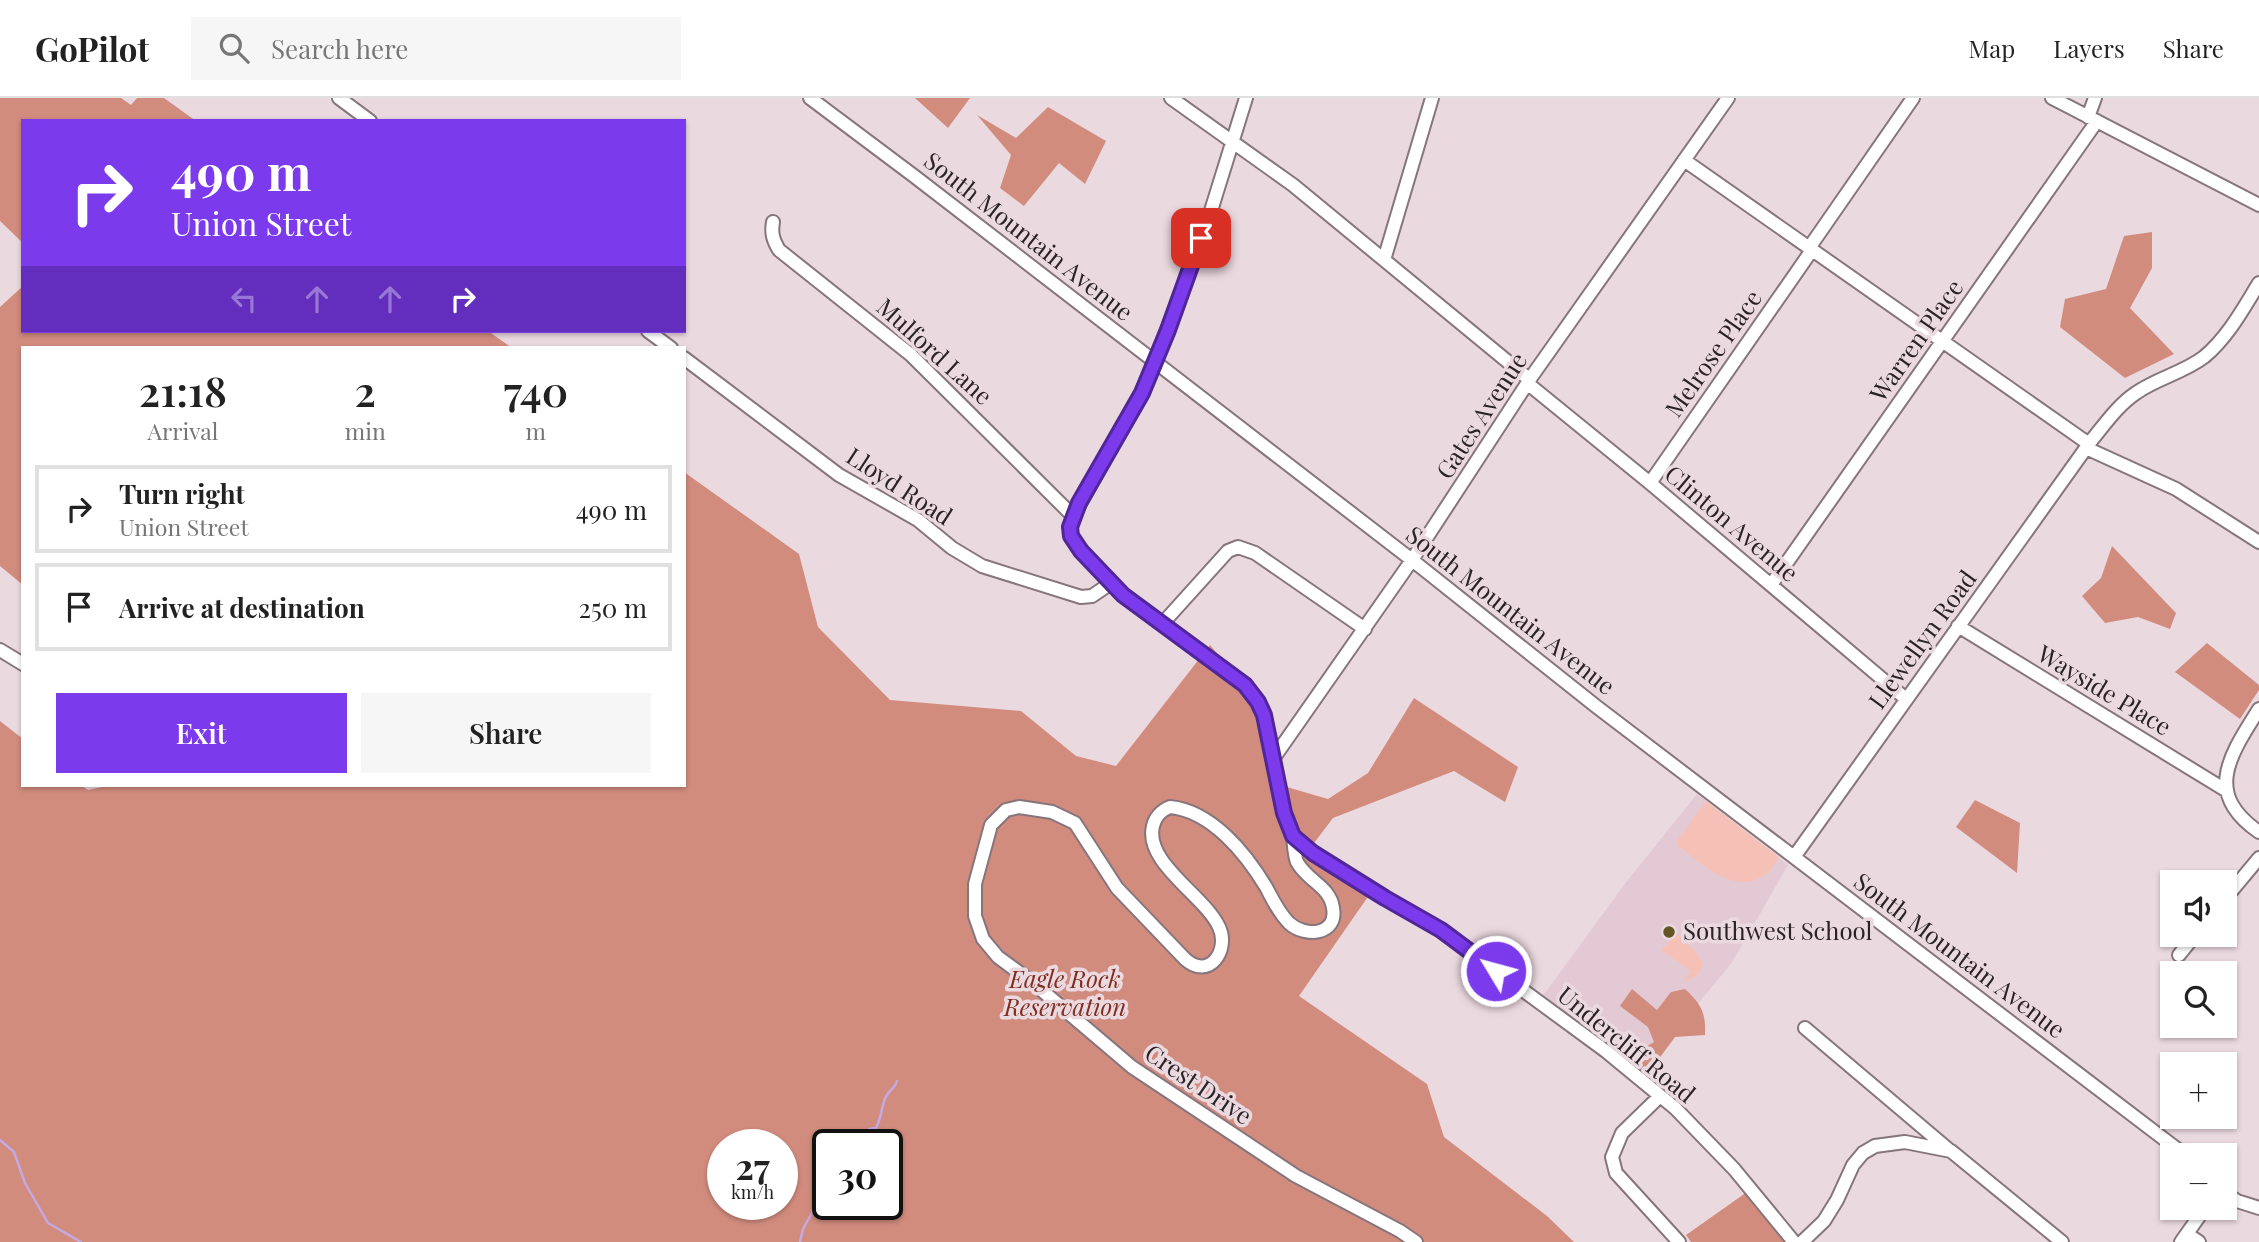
<!DOCTYPE html>
<meta charset="utf-8">
<style>
body{margin:0;font-family:"Playfair Display",serif;background:#f6f6f6;color:#222;height:100vh;display:flex;flex-direction:column;font-size:26px;white-space:nowrap}
*{box-sizing:border-box;margin:0}
p{font-size:23px;color:#767676}
.icon{flex:none;width:38px;height:38px;fill:none;stroke:currentColor;stroke-width:2;stroke-linecap:round;stroke-linejoin:round}
.map{position:relative;flex:1;overflow:hidden}
.details{position:absolute;left:21px;top:248px;width:665px;height:441px;display:flex;flex-direction:column;background:#fff;border-radius:0px;box-shadow:0 2px 5px #0004}
.details>*{flex:none}
.guide{position:absolute;left:21px;top:21px;width:665px;height:214px;border-radius:0px;box-shadow:0 2px 5px #0004;background:#7c3aed;color:#fff;overflow:hidden}
.tools{position:absolute;left:2160px;top:772px;display:grid;gap:14px}
.tools a{display:grid;place-items:center;width:77px;height:77px;border-radius:0px;background:#fff;box-shadow:0 2px 5px #0004;font-size:35px}
.speed{position:absolute;left:707px;top:1031px;display:flex;gap:14px;font-size:35px;font-weight:700;text-align:center}
.speed>*{display:grid;place-content:center;width:91px;height:91px;border-radius:50%;background:#fff;box-shadow:0 2px 5px #0004;line-height:1}
.speed small{font-size:18px;font-weight:400}
.speed .limit{border:4px solid #111;border-radius:10px;background:#fff;color:#111}
.pin{position:absolute;display:grid;place-items:center;width:60px;height:60px;color:#fff;margin:-30px;border-radius:14px;box-shadow:0 4px 10px #0006}
.me{position:absolute;width:77px;margin:-38px;rotate:307deg;stroke-linejoin:round;filter:drop-shadow(0 0 5px #0008)}
.turn{display:flex;align-items:center;gap:24px;height:147px;padding:0 35px;font-size:32px}
.turn .icon{width:91px;height:91px;stroke-width:2.5}
.turn b{display:block;font-size:49px;line-height:60px}
.lanes{display:flex;align-items:center;height:66px;padding:0 35px;background:#0003;justify-content:center;gap:35px;direction:ltr}
.lanes .off{opacity:.35}
.eta{display:flex;justify-content:space-evenly;align-items:center;height:119px;text-align:center}
.eta b{font-size:42px;font-weight:600;line-height:49px}
.button{display:flex;gap:14px;margin-top:auto;padding:14px 35px}
.button a{flex:1;height:80px;border-radius:0px;background:#7c3aed;color:#fff;font-size:28px;font-weight:600;line-height:80px;text-align:center}
.button a+a{background:#f6f6f6;color:#222}
ul{padding:0;list-style:none}
li{display:flex;align-items:center;gap:21px;height:88px;margin:0 14px 10px;padding:0 21px;border:4px solid #e0e0e0;border-radius:0px}
li div{flex:1}
li b{display:block;font-size:26px}
li em{font-style:normal}
header{display:flex;align-items:center;gap:42px;box-sizing:border-box;height:98px;padding:0 35px;background:#fff;border-bottom:2px solid #e0e0e0}
header strong{font-size:33px}
nav{display:flex;gap:38px;margin-inline-start:auto;font-size:24px}
.search{width:490px;height:63px;background:#f6f6f6;display:flex;align-items:center;gap:18px;box-sizing:border-box;padding:0 24px;border-radius:0px;color:#767676;font-size:26px}
.map>svg:first-child{display:block}
</style>
<header>
<strong>GoPilot</strong>
<div class="search"><svg class="icon" aria-label="search" viewBox="0 0 24 24"><circle cx="10" cy="10" r="6"/><path d="M15 15l6 6"/></svg>Search here</div>
<nav><a>Map</a><a>Layers</a><a>Share</a></nav>
</header>
<div class="map">
<svg width="2259" height="1144" viewBox="0 0 2259 1144">
<rect width="100%" height="100%" fill="#ebd9e0"/>
<path fill="#e3c9d4" d="M1697,696l91,71 -57,99 -89,107 -100,-74 85,-116z"/>
<path fill="#f5c1b7" d="M1706,703l73,56c-4,6 -9,15 -14,18 -31,22 -63,-12 -87,-29v-7z
M1677,836l19,18 7,12c-4,11 -8,15 -19,17l7,-10 -30,-21z"/>
<path fill="#d28c7e" fill-rule="evenodd" d="M0,0h121l10,7 6,-7h27l32,23h-173v122l-23,-22z
M915,0h55l-22,30z
M1048,9l58,34 -21,43 -26,-21 -35,43 -24,-18 11,-33 -34,-40 39,23z
M2152,134v36l-22,40 44,46 -49,24 -65,-51 5,-28 41,-10 18,-53z
M23,188v45h465l24,17h-489v237l-23,-19v-259z
M684,374l115,82 19,73 72,73 131,11 55,45 40,10 94,-121 49,58 14,80 55,16 40,-26 46,-75 104,69 -13,35 -51,-31 -121,47 -22,29 63,41 -75,108 128,88 17,53 103,79 27,26h-1574v-521l23,18v47h59l6,4 18,-4h578zM723,1046h59v60h-59zM828,1046h59v60h-59z
M2112,448l64,67 -6,16 -32,-12 -33,6 -23,-27 19,-18z
M2207,545l52,42v5l-19,29 -65,-47z
M1975,702l45,23 -3,50 -61,-46z
M1632,891l25,21 14,-18 14,-3c16,15 21,23 20,46l-30,2 -28,38 -19,-17 26,-16 -6,-15 -28,-21z
M1747,1094l38,50h-94l-5,-7z"/>
<g fill="none" stroke-linecap="round" stroke-linejoin="round">
<path stroke="#c6a8e3" stroke-width="2.5" d="M0,1042l14,12 11,31 23,40 33,19
M865,1046l4,-15 7,-1c6,-10 5,-24 11,-33 4,-6 8,-7 10,-14
M800,1144l3,-13 9,-16 2,-9 14,-18"/>
<defs>
<path id="minor" d="M339,0l31,23
M810,0l104,78 498,384 185,147 588,448
M1171,0l122,87 237,195
M1246,0l-36,116 -55,148 -14,31 -68,123 -3,11 1,9 10,15 30,32 12,12 122,90 13,17 6,13 20,98 9,23 20,17 72,45 56,32 166,122 68,56 59,61 60,73
M2052,0l207,107
M2088,19l7,-19
M1684,62l405,284
M773,124c-2,11 0,18 6,28l132,105 162,161
M1809,150l104,-150
M1384,162l48,-162
M648,233l23,17
M684,260l155,117 79,45 34,28 30,18 99,31 11,-1 19,-13
M1527,285l123,100 256,216
M2086,350l90,41 83,53
M1650,385l162,-233
M1771,487l326,-464
M1163,525l65,-72 10,-4 17,6 110,76
M1958,528l269,165
M0,552l23,14
M2259,611c-28,45 -57,84 0,123
M1273,661l139,-199 120,-184 196,-278
M1293,738c1,8 1,19 4,26 10,19 33,24 36,46 5,27 -28,30 -44,15 -11,-11 -16,-23 -23,-36 -20,-33 -54,-76 -96,-80 -8,3 -15,10 -17,19 -9,37 52,70 66,101 11,23 -10,54 -34,32l-68,-71 -42,-65 -23,-11 -33,-5 -13,3 -15,15 -16,59v32l8,23 15,18 34,25 100,85 164,109 104,55 16,11
M1794,759l297,-416c14,-17 27,-36 45,-48 21,-15 47,-20 68,-36 24,-20 39,-48 55,-74
M2224,802l35,-42
M2179,857l17,-21
M1805,930l143,121
M1660,998l-38,37 -10,24 4,16 63,69
M2224,1094l13,9 22,7
M2187,1136l12,8
M1802,1144l22,-21 13,-21 16,-35 10,-12 12,-7 30,-4 46,9 111,91
M2181,1144l24,-34"/>
</defs>
<use href="#minor" stroke="#86757c" stroke-width="16"/>
<use href="#minor" stroke="#fff" stroke-width="12"/>
</g>
<g fill="none" stroke-linecap="round" stroke-linejoin="round">
<defs>
<path id="route" d="M1201,140l-33,92 -26,63 -63,110 -9,24 1,9 10,15 42,44 122,90 13,17 6,13 20,98 9,23 20,17 72,45 56,32 55,41"/>
</defs>
<use href="#route" stroke="#51269a" stroke-width="18"/>
<use href="#route" stroke="#7c3aed" stroke-width="12"/>
</g>
<circle fill="#635623" stroke="#ebd9e0" stroke-width="2.5" cx="1669" cy="834" r="7"/>
<g text-anchor="middle" stroke-width="7" stroke-linejoin="round" paint-order="stroke">
<g font-size="24" fill="#2a2326" stroke="#ebd9e0">
<text transform="translate(1028 139) rotate(38)" y="8">South Mountain Avenue</text>
<text transform="translate(1917 243) rotate(-55)" y="8">Warren Place</text>
<text transform="translate(934 254) rotate(42)" y="8">Mulford Lane</text>
<text transform="translate(1714 256) rotate(-55)" y="8">Melrose Place</text>
<text transform="translate(1482 318) rotate(-57)" y="8">Gates Avenue</text>
<text transform="translate(899 389) rotate(33)" y="8">Lloyd Road</text>
<text transform="translate(1731 426) rotate(40)" y="8">Clinton Avenue</text>
<text transform="translate(1510 513) rotate(38)" y="8">South Mountain Avenue</text>
<text transform="translate(1923 542) rotate(-54)" y="8">Llewellyn Road</text>
<text transform="translate(2104 593) rotate(31)" y="8">Wayside Place</text>
<text transform="translate(1959 858) rotate(37)" y="8">South Mountain Avenue</text>
<text transform="translate(1626 947) rotate(39)" y="8">Undercliff Road</text>
<text transform="translate(1198 987) rotate(34)" y="8">Crest Drive</text>
</g>
<g font-size="24" fill="#2a2326" stroke="#ebd9e0" text-anchor="start">
<text x="1683" y="842">Southwest School</text>
</g>
<g font-size="24" font-style="italic" fill="#812d20" stroke="#ebd9e0">
<text x="1065" y="890">Eagle Rock<tspan x="1065" dy="28">Reservation</tspan></text>
</g>
</g>
</svg>
<div class="tools">
<a><svg class="icon" aria-label="sound" viewBox="0 0 24 24"><path d="M4 9h4l5-4v14l-5-4H4zM17 9q2 3 0 6"/></svg></a>
<a><svg class="icon" aria-label="search" viewBox="0 0 24 24"><circle cx="10" cy="10" r="6"/><path d="M15 15l6 6"/></svg></a>
<a>+</a>
<a>−</a>
</div>
<div class="speed"><div>27<small>km/h</small></div><div class="limit">30</div></div>
<div class="pin" style="left:1201px;top:140px;background:#d93025"><svg class="icon" aria-label="arrive" viewBox="0 0 24 24"><path d="M6 21V4h12l-3 4 3 4H6"/></svg></div>
<svg class="me" style="left:1496px;top:873px" viewBox="-20 -20 40 40"><circle r="17" fill="#7c3aed" stroke="#fff" stroke-width="3"/><path d="M0-11L8 9 0 5-8 9z" fill="#fff"/></svg>
<div class="guide">
<div class="turn"><svg class="icon" aria-label="right" viewBox="0 0 24 24"><path d="M7 20v-9h11M14 6l5 5-5 5"/></svg><div><b>490 m</b>Union Street</div></div>
<div class="lanes"><svg class="icon off" aria-label="left" viewBox="0 0 24 24"><path d="M17 20v-9H6M10 6l-5 5 5 5"/></svg><svg class="icon off" aria-label="ahead" viewBox="0 0 24 24"><path d="M12 20V5M6 11l6-6 6 6"/></svg><svg class="icon off" aria-label="ahead" viewBox="0 0 24 24"><path d="M12 20V5M6 11l6-6 6 6"/></svg><svg class="icon" aria-label="right" viewBox="0 0 24 24"><path d="M7 20v-9h11M14 6l5 5-5 5"/></svg></div>
</div>
<section class="details">
<div class="eta">
<div><b>21:18</b><p>Arrival</p></div>
<div><b>2</b><p>min</p></div>
<div><b>740</b><p>m</p></div>
</div>
<ul>
<li><svg class="icon" aria-label="right" viewBox="0 0 24 24"><path d="M7 20v-9h11M14 6l5 5-5 5"/></svg><div><b>Turn right</b><p>Union Street</p></div><em>490 m</em></li>
<li><svg class="icon" aria-label="arrive" viewBox="0 0 24 24"><path d="M6 21V4h12l-3 4 3 4H6"/></svg><div><b>Arrive at destination</b></div><em>250 m</em></li>
</ul>
<div class="button"><a>Exit</a><a>Share</a></div>
</section>
</div>
